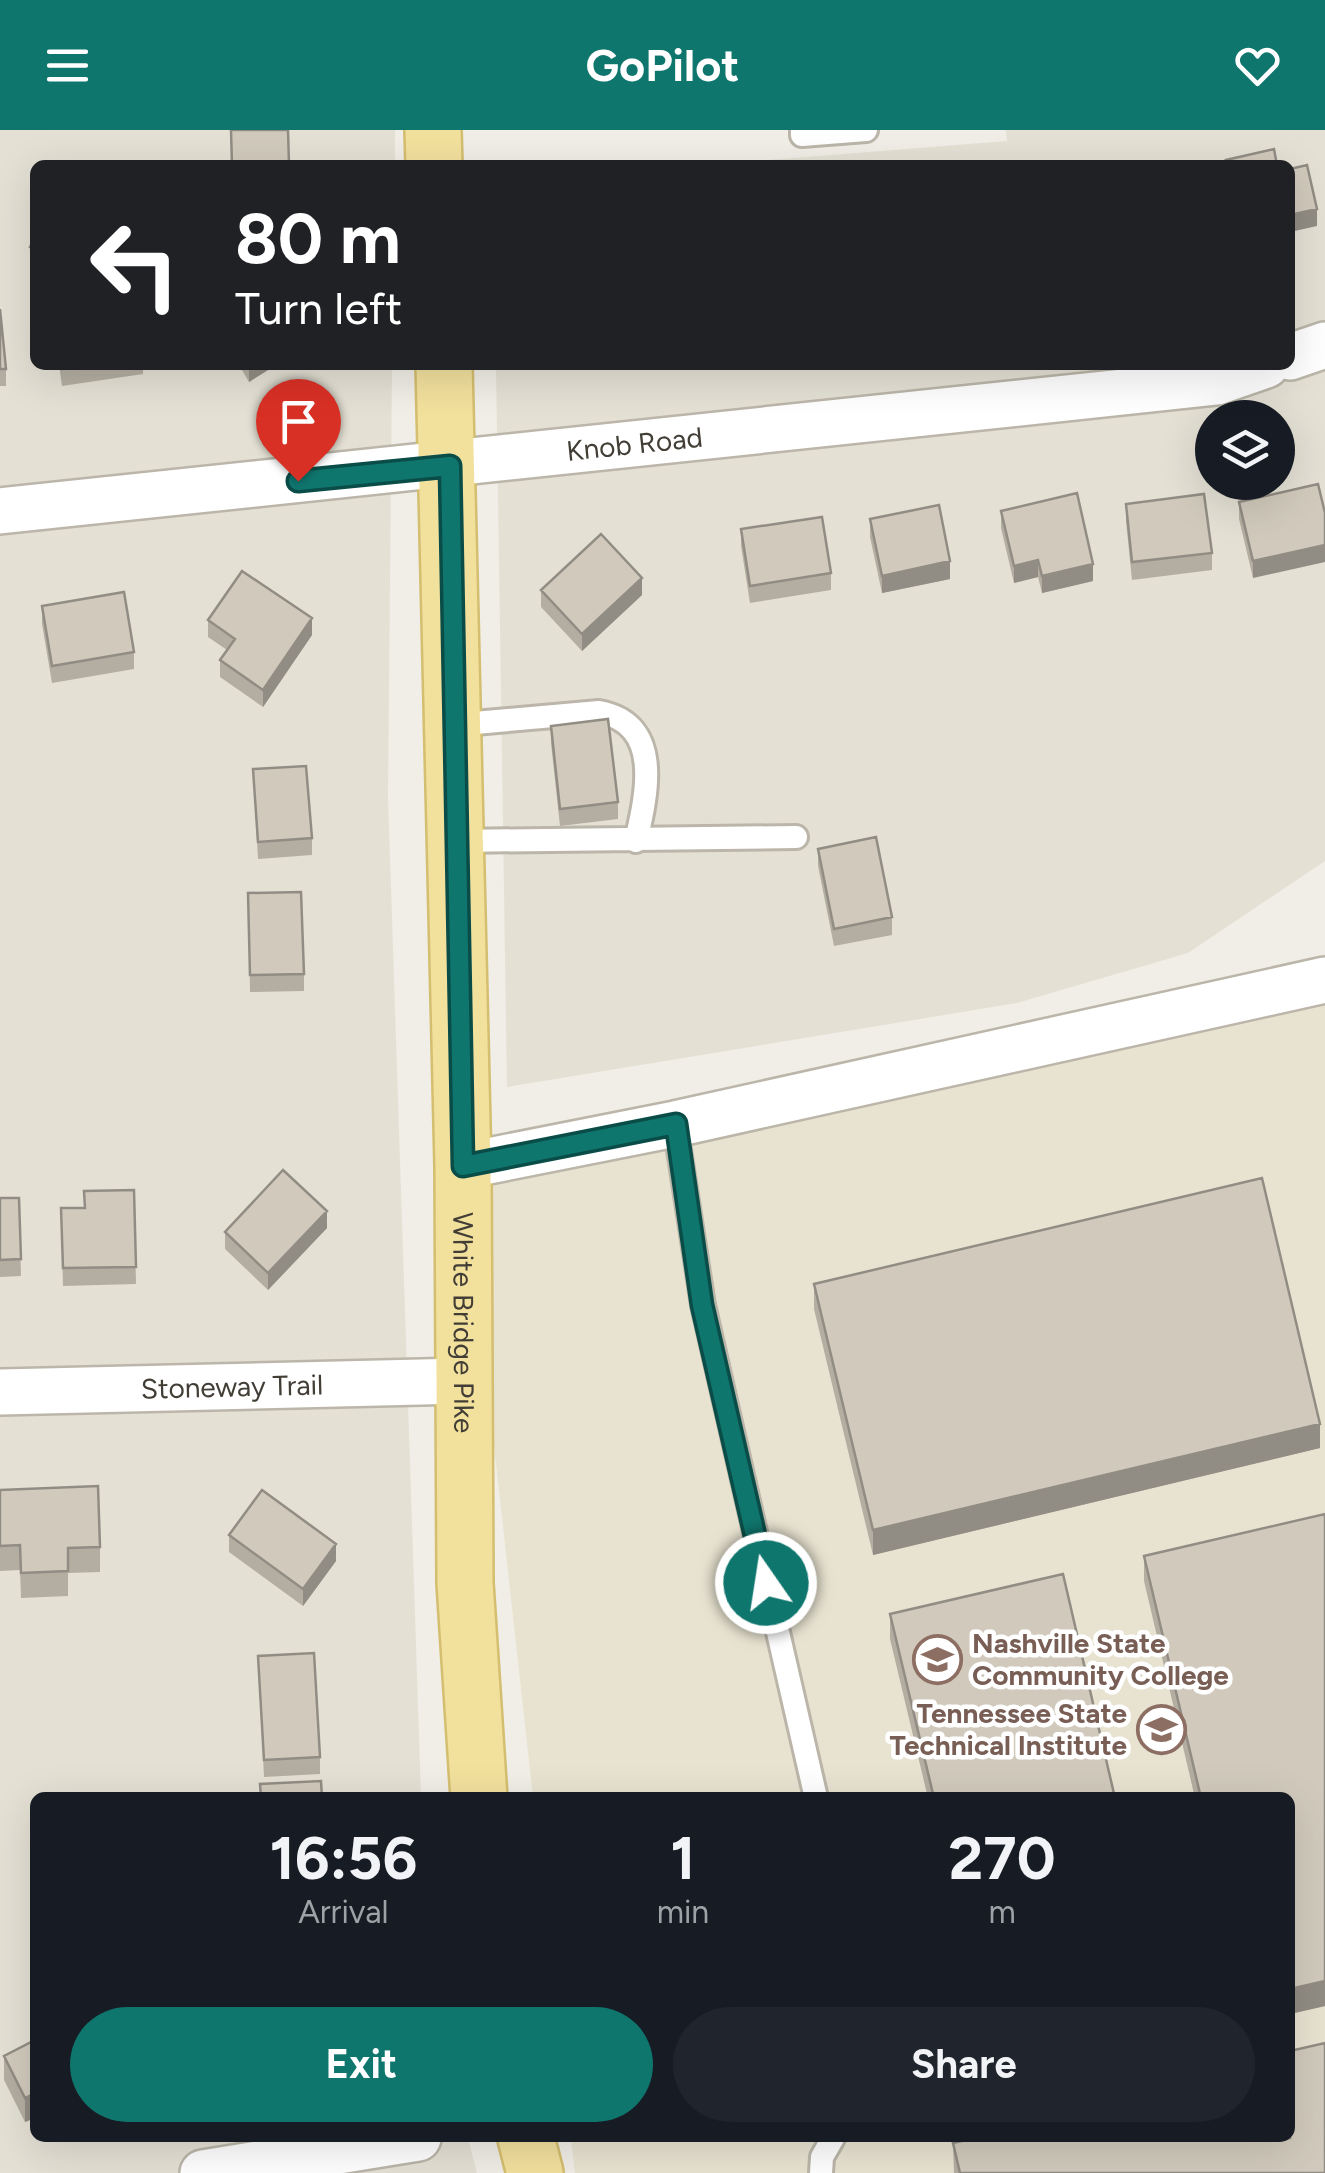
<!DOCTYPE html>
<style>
body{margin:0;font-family:Figtree,sans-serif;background:#20242c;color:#f1f3f6;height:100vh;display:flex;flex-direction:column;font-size:38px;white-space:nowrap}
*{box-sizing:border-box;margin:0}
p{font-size:32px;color:#9ea1a6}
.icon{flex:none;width:55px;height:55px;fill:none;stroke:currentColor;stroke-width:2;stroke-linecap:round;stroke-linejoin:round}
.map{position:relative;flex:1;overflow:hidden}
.sheet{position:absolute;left:30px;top:1662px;width:1265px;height:350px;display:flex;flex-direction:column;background:#171b24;border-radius:15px;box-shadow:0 10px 40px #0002}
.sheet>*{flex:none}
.banner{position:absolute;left:30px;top:30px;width:1265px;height:210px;border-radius:15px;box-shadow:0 10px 40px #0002;background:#202124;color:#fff;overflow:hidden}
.controls{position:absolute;left:1195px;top:270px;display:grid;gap:20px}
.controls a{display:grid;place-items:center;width:100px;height:100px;border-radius:50%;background:#171b24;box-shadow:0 10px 40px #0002;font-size:50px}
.pin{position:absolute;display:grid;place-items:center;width:85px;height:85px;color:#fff;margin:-102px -42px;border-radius:50% 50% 50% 0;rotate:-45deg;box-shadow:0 0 10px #0007}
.pin .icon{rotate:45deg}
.me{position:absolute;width:110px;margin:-55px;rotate:347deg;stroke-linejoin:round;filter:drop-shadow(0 0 8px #0008)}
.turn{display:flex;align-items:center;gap:35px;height:210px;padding:0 40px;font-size:45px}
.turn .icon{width:130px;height:130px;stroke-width:2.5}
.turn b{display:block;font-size:70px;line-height:85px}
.eta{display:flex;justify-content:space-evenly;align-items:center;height:170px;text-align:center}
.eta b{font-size:60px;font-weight:700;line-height:70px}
.cta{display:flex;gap:20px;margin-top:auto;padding:20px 40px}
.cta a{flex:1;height:115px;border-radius:60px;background:#0f766e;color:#fff;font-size:40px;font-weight:700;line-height:115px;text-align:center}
.cta a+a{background:#20242c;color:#f1f3f6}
header{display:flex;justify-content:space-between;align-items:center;height:130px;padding:0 40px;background:#0f766e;color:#fff;font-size:45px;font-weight:700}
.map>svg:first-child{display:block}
</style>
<header><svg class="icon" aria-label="menu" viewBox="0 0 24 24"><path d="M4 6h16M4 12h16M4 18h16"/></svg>GoPilot<svg class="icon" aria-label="heart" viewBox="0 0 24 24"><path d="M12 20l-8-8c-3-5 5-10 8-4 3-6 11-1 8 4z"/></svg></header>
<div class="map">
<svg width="1325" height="2043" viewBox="0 0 1325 2043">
<rect width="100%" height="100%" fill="#f0eee6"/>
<path fill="#e4e0d4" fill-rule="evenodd" d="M0,0h395v35h-360v200h357l-4,432 33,1000 -386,1v340h433l9,35h-477z
M1006,0h319v731l-137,92 -171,50 -510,84 -11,-722h794v-200h-584l301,-24zM1212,288h66v64h-66z"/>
<path fill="#e8e3d1" d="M1325,850v1193h-750l-4,-35h719v-340l-757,-1 -70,-631z"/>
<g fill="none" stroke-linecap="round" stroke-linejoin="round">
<defs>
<path id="lane" d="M802,0v5l64,-5
M452,595l147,-13c64,12 48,81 37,129
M455,711l341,-4
M675,994l28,181 113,493
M821,2043l1,-16 11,-19"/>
<g id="street">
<path d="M1290,227l35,-12"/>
<path id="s1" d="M0,381l1217,-129 49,-17"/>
<path d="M463,1036l212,-42 650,-144"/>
<path id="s2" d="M0,1262l463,-11"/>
<path d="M203,2043l215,-35"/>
</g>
<g id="primary">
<path d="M433,0l1,35"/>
<path id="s3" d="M444,235l19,801 2,417 14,215"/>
<path d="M526,2008l9,35"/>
</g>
</defs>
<use href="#lane" stroke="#bbb6a9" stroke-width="28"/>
<use href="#street" stroke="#bbb6a9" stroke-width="50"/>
<use href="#primary" stroke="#d4be70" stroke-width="60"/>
<use href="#lane" stroke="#fff" stroke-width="22"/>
<use href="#street" stroke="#fff" stroke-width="45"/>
<use href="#primary" stroke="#f2e09d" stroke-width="55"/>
</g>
<path fill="#b4aea2" d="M35,108v29l-5,-3v-17z
M0,179l6,60v17h-6z
M59,235h84v9l-81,12z
M239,235h37l-27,17z
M1239,372l86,11 -72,65 -14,-59z
M1126,374l86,49v17l-80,10 -6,-59z
M1001,381l92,70 -51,12 -4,-16 -24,6 -13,-55z
M870,389l80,60 -68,14 -12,-56z
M741,399l90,44v17l-81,13 -9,-57z
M541,460l101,5 -60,56 -41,-44z
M42,476l92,46v17l-82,14 -10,-59z
M208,490l104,15 -49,72 -43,-30v-17l7,-10 -19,-13z
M551,596l67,76v17l-58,7 -9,-83z
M253,639l59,69v17l-54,4z
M818,719l74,68v18l-58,11 -16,-80z
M248,763l56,81v17l-54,1z
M134,1060l2,94 -73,2 -2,-78h23z
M0,1068h19l2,78 -21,1z
M327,1098l-59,62 -43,-41v-17z
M814,1154l506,164 -447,107 -59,-246z
M0,1360l100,57v25l-32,1v23l-47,2 -1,-28 -20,1z
M1325,1384v492l-35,8v-216h-95l-51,-217v-25z
M229,1405l107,26 -33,45 -74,-54z
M890,1484l225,184h-187l-38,-159z
M258,1526l62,101v17l-56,3z
M35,1910v78l-10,4 -21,-42v-24z
M953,2013l372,30h-371z"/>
<path fill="#928d84" d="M1317,79v17l-27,6v-17z
M249,235h27l-27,17z
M1325,415v17l-72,16v-17z
M1038,430v17l-24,6v-17z
M950,431v18l-68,14v-17z
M1093,434v17l-51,12v-17z
M642,448v17l-60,56v-17z
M312,488v17l-49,72v-17z
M327,1081v17l-59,62v-17z
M1320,1294v24l-447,107v-25z
M336,1414v17l-33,45v-17z
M1325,1851v25l-35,8v-25z
M35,1963v25l-10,4v-24z"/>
<path fill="#d1cabc" stroke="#928d84" stroke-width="2.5" d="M231,0h57l1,35h-57z
M1274,19l3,16h-49l-2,-5z
M1307,35l10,44 -27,6v-46z
M35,108v12l-5,-3z
M0,179l6,60h-6z
M61,235h27l-26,4z
M1318,354l7,29v32l-72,16 -14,-59z
M1077,363l16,71 -51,12 -4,-16 -24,6 -13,-55z
M1204,364l8,59 -80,9 -6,-58z
M939,375l11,56 -68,15 -12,-57z
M822,387l9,56 -81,13 -9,-57z
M601,404l41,44 -60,56 -41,-44z
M242,441l70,47 -49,72 -43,-30 15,-21 -27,-19z
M124,462l10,60 -82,14 -10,-60z
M608,589l10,83 -58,7 -9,-83z
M306,636l6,72 -54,4 -5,-73z
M876,707l16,80 -58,12 -16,-80z
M301,762l3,82 -54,1 -2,-82z
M283,1040l44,41 -59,62 -43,-41z
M1262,1048l58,246 -447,106 -59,-246z
M134,1060l2,77 -73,1 -2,-60h24l-1,-17z
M0,1068h19l2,61 -21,1z
M98,1356l2,61 -32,1v23l-47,2 -1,-28 -20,1v-56z
M262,1360l74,54 -33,45 -74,-54z
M1325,1384v467l-35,8v-191h-89l-57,-242z
M1063,1444l52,224h-181l-44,-184z
M314,1523l6,104 -56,3 -6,-104z
M321,1651l1,17h-61l-1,-14z
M35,1910v53l-10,5 -21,-42z
M1325,1913v130h-365l-7,-30 22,-5h315v-87z"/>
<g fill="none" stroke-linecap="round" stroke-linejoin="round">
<defs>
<path id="route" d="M298,351l152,-15 13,700 213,-42 26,181 64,278"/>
</defs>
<use href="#route" stroke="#0a4d48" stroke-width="25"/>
<use href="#route" stroke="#0f766e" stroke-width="18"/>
</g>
<defs>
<symbol id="university-ring" viewBox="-11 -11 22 22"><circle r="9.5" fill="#fff" stroke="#8d6e63" stroke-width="1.5"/><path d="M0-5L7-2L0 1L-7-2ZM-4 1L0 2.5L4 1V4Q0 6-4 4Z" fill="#8d6e63"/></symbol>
</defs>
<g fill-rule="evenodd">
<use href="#university-ring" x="910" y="1502" width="55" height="55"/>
<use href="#university-ring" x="1134" y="1572" width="55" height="55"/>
</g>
<g text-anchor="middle" stroke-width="9" stroke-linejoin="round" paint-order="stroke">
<g font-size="28" fill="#423e36" stroke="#fff">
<text dy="10" stroke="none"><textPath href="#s1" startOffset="638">Knob Road</textPath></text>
<text dy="10" stroke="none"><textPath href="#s3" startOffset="958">White Bridge Pike</textPath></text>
<text dy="10" stroke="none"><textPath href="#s2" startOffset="232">Stoneway Trail</textPath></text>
</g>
<g font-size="28" font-weight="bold" fill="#785e54" stroke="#fff" text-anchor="start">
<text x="972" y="1523">Nashville State<tspan x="972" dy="32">Community College</tspan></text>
<text x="1127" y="1593" text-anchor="end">Tennessee State<tspan x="1127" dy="32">Technical Institute</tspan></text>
</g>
</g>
</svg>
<div class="controls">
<a><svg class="icon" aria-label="layers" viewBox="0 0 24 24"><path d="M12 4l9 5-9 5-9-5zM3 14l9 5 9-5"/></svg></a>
</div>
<div class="pin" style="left:298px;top:351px;background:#d93025"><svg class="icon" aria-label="arrive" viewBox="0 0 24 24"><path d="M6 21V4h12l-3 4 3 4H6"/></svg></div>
<svg class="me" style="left:766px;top:1453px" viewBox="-20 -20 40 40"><circle r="17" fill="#0f766e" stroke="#fff" stroke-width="3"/><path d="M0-11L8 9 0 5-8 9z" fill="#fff"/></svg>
<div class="banner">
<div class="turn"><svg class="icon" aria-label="left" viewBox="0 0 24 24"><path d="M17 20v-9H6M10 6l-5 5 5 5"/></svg><div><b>80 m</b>Turn left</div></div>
</div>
<section class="sheet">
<div class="eta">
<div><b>16:56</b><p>Arrival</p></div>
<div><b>1</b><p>min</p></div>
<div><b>270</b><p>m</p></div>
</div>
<div class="cta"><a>Exit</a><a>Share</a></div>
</section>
</div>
